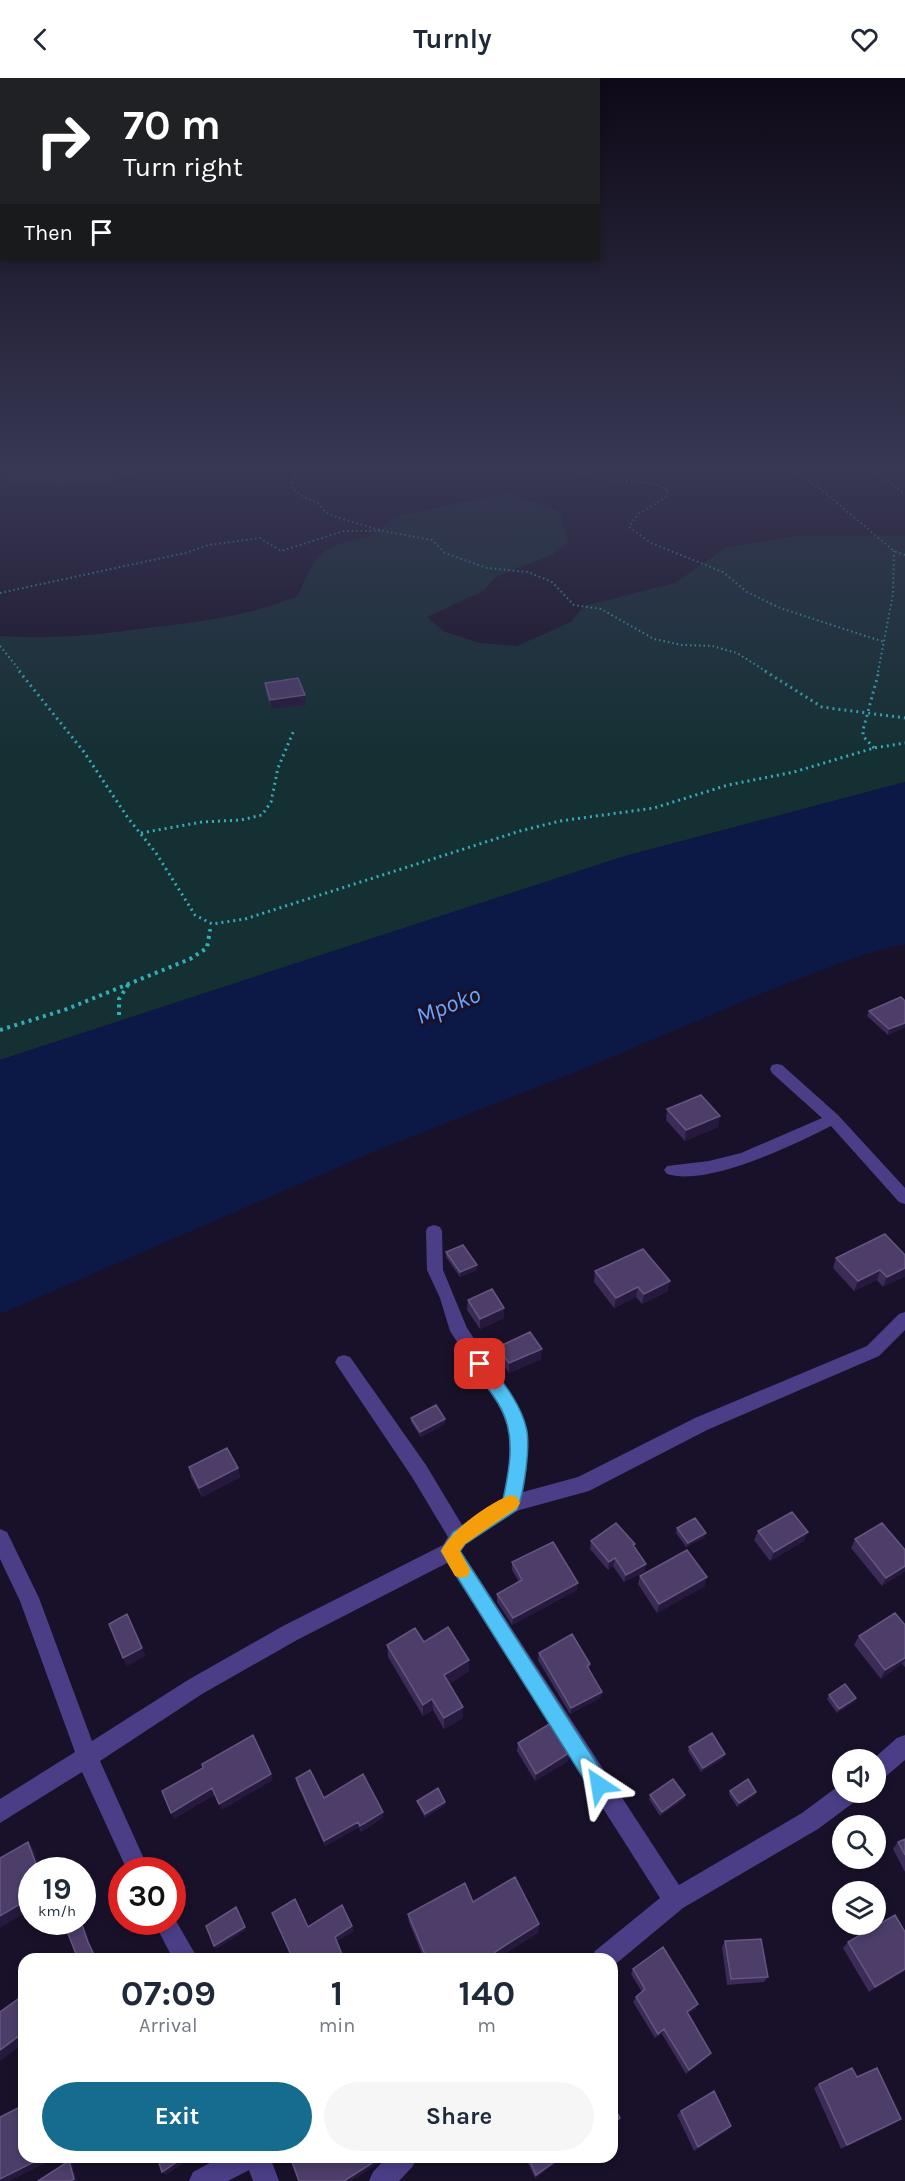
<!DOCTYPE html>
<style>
body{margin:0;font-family:Karla,sans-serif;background:#f6f6f7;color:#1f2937;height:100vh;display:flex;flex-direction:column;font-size:22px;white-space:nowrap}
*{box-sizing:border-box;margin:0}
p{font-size:20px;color:#747a83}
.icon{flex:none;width:33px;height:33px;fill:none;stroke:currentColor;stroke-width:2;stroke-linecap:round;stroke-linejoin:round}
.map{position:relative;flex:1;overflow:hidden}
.details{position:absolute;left:18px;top:1875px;width:600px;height:210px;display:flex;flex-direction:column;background:#fff;border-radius:18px;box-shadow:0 3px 9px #0003}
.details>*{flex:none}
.hud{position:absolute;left:0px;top:0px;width:600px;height:183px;box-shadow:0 3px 9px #0003;background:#202124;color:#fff;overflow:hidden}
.tools{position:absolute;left:832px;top:1671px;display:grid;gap:12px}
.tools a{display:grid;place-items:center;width:54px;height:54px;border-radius:50%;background:#fff;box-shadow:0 3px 9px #0003;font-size:30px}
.speed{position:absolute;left:18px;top:1779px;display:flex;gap:12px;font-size:30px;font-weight:700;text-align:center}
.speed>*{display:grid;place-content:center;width:78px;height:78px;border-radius:50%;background:#fff;box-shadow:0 3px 9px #0003;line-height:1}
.speed small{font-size:15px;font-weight:400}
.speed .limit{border:9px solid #d22;background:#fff;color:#111}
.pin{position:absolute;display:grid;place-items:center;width:51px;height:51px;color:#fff;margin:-26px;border-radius:12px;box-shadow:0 3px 9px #0006}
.me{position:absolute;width:66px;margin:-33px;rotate:327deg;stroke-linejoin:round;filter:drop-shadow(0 0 4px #0008)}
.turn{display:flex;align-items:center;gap:21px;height:126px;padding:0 24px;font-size:27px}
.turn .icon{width:78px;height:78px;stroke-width:2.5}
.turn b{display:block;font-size:42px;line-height:51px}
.then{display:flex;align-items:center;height:57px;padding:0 24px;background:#0003;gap:12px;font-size:22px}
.eta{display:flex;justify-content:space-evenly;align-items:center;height:102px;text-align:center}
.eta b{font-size:36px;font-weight:700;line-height:42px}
.primary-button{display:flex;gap:12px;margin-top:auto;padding:12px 24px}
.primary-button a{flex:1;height:69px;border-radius:36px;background:#166c8e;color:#fff;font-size:24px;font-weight:700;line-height:69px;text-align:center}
.primary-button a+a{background:#f6f6f7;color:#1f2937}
header{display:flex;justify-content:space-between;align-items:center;height:78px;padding:0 24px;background:#fff;font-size:27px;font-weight:700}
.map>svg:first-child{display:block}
</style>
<header><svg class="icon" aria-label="back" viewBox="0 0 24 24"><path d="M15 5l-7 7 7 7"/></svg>Turnly<svg class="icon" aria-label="heart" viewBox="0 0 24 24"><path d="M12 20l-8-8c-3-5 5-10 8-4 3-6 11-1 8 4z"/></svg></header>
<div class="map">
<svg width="905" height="2103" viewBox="0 0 905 2103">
<rect width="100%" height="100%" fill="#191129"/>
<path fill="#143033" d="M0,387h150c-11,2 -20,10 -31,13 -38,11 -77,9 -116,1l-3,-4z
M507,415l53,19 8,30 -16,13 -55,21 -14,15 -56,26 18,15 35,11 37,3 54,-24 13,-16 91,-23 52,-36 72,-11h106v246l-283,75 -622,203v-424c53,4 103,-2 155,-9 50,-6 96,-12 143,-31 7,-16 14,-37 30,-47 25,-14 45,-4 65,-32z"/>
<path fill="#0c1947" d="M905,704v162l-40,10 -93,35 -179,76 -213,84 -380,165v-254l622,-203z"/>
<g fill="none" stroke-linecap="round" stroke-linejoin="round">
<path stroke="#34aeb9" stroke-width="2" stroke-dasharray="1.5 3" stroke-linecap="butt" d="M293,387l1,15 -3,7 11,9 16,7 7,9 14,6 44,13 49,9 13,13 42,15 41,4 24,10 22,23 27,4 53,30 28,6 30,1 25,7 30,19
M786,387l31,21 77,65 11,4
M871,387l3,5 31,24
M574,391l21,9 61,6 12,7 -3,7 -27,16 -9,13 22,16 72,29 24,20 33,16 104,34
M0,515l185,-40 24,-8 51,-7 21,13 63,-20h38
M0,568l21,26
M878,594l15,-78 1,-43"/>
<path stroke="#34aeb9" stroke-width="3" stroke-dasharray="2 4" stroke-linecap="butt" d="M19,593l65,81 44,66 28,35 39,62 17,9 33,-5 275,-88 40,-10 94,-13 74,-23 66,-13 80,-24 31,-5
M765,593l57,36 83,11
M874,670l-11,-12v-6l16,-59
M141,755l61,-11 39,-2 21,-5 9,-13 7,-34 16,-38
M210,853l1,-6"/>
<path stroke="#34aeb9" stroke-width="4" stroke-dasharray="3 4.5" stroke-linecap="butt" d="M119,937v-16l9,-14
M0,952l67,-21 123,-50 17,-11 3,-18"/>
<path fill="#4b3e87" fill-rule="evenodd" d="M777,986l5,1 56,50 67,73v16l-6,-2 -68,-76c-37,19 -124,61 -164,48l-3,-4 3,-4 42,-5 32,-8 81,-35 -50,-45 -2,-4 2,-4z
M434,1147l6,2 2,4 1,39 24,58 45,68 15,32v39l-4,25 55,-15 117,-59 172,-72 32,-32 6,-2v18l-26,26 -172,74 -118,61 -73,20 -50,33 -5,7 218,334 123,-72 39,-29h2v8h17l-3,8 -39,29 -135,79 -71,59v-8h-21l4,-8 65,-53 -213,-335 -150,77 -95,54 -102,67 49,109h-22l-45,-98 -82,51v-24l75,-47 -55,-151 -20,-42v-30l7,3 32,66 53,143 96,-61 95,-54 160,-81 5,-8 -36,-60 -74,-110 -3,-5 3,-5 6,-2 6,2 76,108 36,60 41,-26 6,-32v-39l-10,-22 -49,-75 -10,-33 -13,-28 -1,-39 2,-4z
M905,1657v25l-21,18 -8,3v-21h-4l25,-22z
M172,1836l26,45h-25l-19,-37h18z
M221,2079h49l9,24h-26l-4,-11 -21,11h-39l4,-9z
M387,2079h30l-4,9 -14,15h-30l4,-9z"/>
</g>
<path fill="#3a2b57" d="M265,605l41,22 -35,4 -5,-16z
M905,923v26l-17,8 -21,-19 2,-5z
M667,1031l53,7 -2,11 -33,14 -19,-21z
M446,1174l31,18 -17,7 -14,-20z
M905,1177l-22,32 -6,-7 -23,11 -21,-23 3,-10z
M595,1193l73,20 -26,13 -6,-7 -22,11 -20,-26z
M468,1222l36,8v10l-24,11 -13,-19z
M498,1269l43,12 -32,14 -11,-16z
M411,1340l34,6 -24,13 -10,-15z
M189,1389l49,1 2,9 -38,20 -11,-20z
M677,1450l28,9 -19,10 -10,-14z
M758,1453l46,10 -34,20 -16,-21z
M855,1461l50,11 -23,36 -31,-38z
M591,1463l43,5 12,18 -2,8 -20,10 -11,-16 -5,4 -18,-21z
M512,1484l65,28 -65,35 -15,-23v-8l22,-12 -7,-12z
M640,1498l65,10 -48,27 -19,-29z
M905,1547v42l-3,-3 -21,15 -27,-34 5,-9z
M424,1564l45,18v11l-20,13 14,23v11l-19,11 -11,-19 -10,6 -35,-59 -1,-12z
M539,1575l51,11 -1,6 13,22 -2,6 -30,16 -32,-54z
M829,1617l27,3 -2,4 -17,11 -10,-14z
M518,1665l51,10 -1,8 -33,20 -18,-30z
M689,1669l35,11 -23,14 -13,-21z
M296,1700l28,20 60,19 -23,15 -2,-5 -34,19 -28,-62z
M730,1713l26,1 -2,4 -17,11 -8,-13z
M650,1717h35l-1,4 -24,17 -11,-17z
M417,1723l28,4 -20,13 -7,-14z
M905,1761v33l-12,-23 5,-7z
M473,1824l66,22 -1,9 -42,26h-72l-15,-37 -1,-8z
M725,1863l43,36 -4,5 -37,3 -5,-38z
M848,1864l57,29 -36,21 -26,-44z
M633,1891l65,35 -3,5 -7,5 20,43 -22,17 -24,-40 -7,4 -22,-36 3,-5 6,-5 -11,-18z
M857,1999l38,46 -54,26 -27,-61 5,-4z
M681,2033l47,19 -34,21 -17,-36z
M525,2079h39l-29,21z"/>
<path fill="#25193d" d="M305,617l1,10 -35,4 -1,-9z
M905,945v4l-17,8 1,-6z
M720,1038l-2,11 -33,14 1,-11z
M477,1187v5l-17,7v-5z
M905,1190v9l-22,10 4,-10z
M880,1192l-3,10 -23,11 4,-10z
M670,1203l-2,10 -26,13 2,-10z
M638,1209l-2,10 -22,11 2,-10z
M504,1230v10l-24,11v-10z
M542,1271l-1,10 -32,14v-10z
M445,1341v5l-24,13 -1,-5z
M238,1390l2,9 -38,20 -3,-9z
M808,1454l-4,9 -34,20 4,-9z
M706,1455l-1,4 -19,10 2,-4z
M615,1480l-2,8 -5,4 1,-8z
M646,1486l-2,8 -20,10 2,-7z
M905,1488v6l-23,14 4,-8z
M707,1499l-2,9 -48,27 2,-9z
M578,1505l-1,7 -65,35 1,-7z
M142,1570l4,8 -19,10 -4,-8z
M905,1580v2l-3,4 -21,15 4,-9z
M469,1582v11l-25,16v-12z
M602,1614l-2,6 -30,16 1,-6z
M856,1620l-2,4 -17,11 2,-4z
M432,1621l1,11 -10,6v-11z
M463,1629v11l-19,11v-11z
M569,1675l-1,8 -33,20 1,-7z
M725,1676l-1,4 -23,14 2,-4z
M271,1696l2,6 -51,30 -3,-6z
M212,1710l3,7 -41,24 -3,-6z
M756,1714l-2,4 -17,11 2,-4z
M685,1717l-1,4 -24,17 2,-4z
M445,1724v3l-20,13v-4z
M383,1734l1,5 -23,15 -1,-6z
M358,1744l1,5 -34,19 -1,-5z
M28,1764l6,8 7,20h-3z
M32,1819v12l-32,19v-12z
M81,1844l2,3 7,20 7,14h-1l-8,-17z
M539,1846l-1,9 -42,26h-9l8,-7z
M352,1848l2,5 -17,11 -2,-5z
M245,1849l1,3 -30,19 -2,-3z
M905,1891v2l-36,21 6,-5z
M698,1926l-3,5 -11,8 3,-5z
M664,1951l-2,5 -7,4 3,-4z
M24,1954v11l-24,18v-11z
M711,1975l-3,4 -22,17 3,-4z
M901,2041l-6,4 -54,26 6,-4z
M731,2048l-3,4 -34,21 4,-4z
M39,2079h5l2,6 -37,18h-9v-2z
M184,2079h9l-27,18 -4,-3z
M561,2079h3l-29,21 1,-3z
M377,2082l1,4 -27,17h-7z
M69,2083l3,2 5,18h-6z"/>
<path fill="#4c3e69" stroke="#645680" stroke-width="1.5" d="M298,600l7,17 -35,5 -5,-17z
M901,919l4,4v22l-16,6 -20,-18z
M701,1017l19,21 -34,14 -19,-21z
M885,1156l20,21v13l-18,9 -7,-7 -22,11 -22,-23z
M463,1167l14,20 -17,7 -14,-20z
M643,1171l27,32 -26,13 -6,-7 -22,11 -21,-27z
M492,1211l12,19 -24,11 -12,-19z
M530,1254l12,17 -33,14 -11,-16z
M436,1327l9,14 -25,13 -9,-14z
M227,1370l11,20 -39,20 -10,-21z
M792,1434l16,20 -34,20 -16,-21z
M695,1440l11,15 -18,10 -11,-15z
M616,1445l19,21 -2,1 13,19 -20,11 -11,-17 -6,4 -18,-21z
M882,1445l23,27v16l-19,12 -31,-39z
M553,1464l25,41 -65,35 -16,-24 25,-14 -10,-18z
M687,1472l20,27 -48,27 -19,-28z
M895,1535l10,12v33l-20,12 -26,-34z
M127,1536l15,34 -19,10 -14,-34z
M448,1549l21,33 -25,15 19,32 -19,11 -12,-19 -9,6 -36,-60 28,-17 9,14z
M572,1556l18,30 -3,2 15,26 -31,16 -32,-55z
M845,1606l11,14 -17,11 -10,-14z
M551,1645l18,30 -33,21 -18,-31z
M712,1655l13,21 -22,14 -14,-21z
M253,1657l18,39 -52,30 -7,-16 -41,25 -9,-22 41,-23 -1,-4z
M310,1692l14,28 39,-24 20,38 -23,14 -2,-4 -34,19 -28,-63z
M673,1701l12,16 -23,17 -12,-17z
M748,1701l8,13 -17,11 -9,-12z
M438,1710l7,14 -20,12 -8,-13z
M905,1761v16l-7,-13z
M28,1764l10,28h-6v27l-32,19v-58z
M515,1799l24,47 -44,28 1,2 -9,5h-60l-19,-45 57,-31 8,19z
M295,1821l13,28 34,-22 10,21 -17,11 9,22h-51l-21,-46z
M236,1829l9,20 -31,19 -8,-20z
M895,1837l10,17v37l-30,18 -27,-45z
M81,1844l7,20 8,17h-18l-11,-28z
M761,1861l7,38 -37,2 -6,-38z
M663,1869l35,57 -11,8 24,41 -22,17 -25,-41 -6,5 -22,-37 9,-8 -12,-20z
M21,1919l3,8v27l-24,18v-38z
M852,1990l5,9 20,-9 24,51 -54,26 -28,-61z
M714,2013l17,35 -33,21 -17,-36z
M612,2026l8,14 -8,6z
M24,2027v52h15l1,2 -40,20v-62z
M157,2079h27l-22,15z
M300,2079h75l2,3 -33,21h-45l-7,-19z
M528,2079h33l-25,18z
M69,2083l5,18 -3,2h-33z"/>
<linearGradient id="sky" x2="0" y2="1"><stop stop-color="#0e0917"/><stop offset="0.57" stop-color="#383854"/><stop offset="1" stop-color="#383854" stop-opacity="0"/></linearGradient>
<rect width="905" height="681" fill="url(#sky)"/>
<path fill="#4fc3f7" stroke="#337fa1" stroke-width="1.5" d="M480,1279l6,2c14,20 34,43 40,68 5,17 -2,66 -9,83l-52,34 -5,7 146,227 3,7 -3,7 -7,2 -7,-2 -151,-241 12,-19 50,-32c7,-34 14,-66 -5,-97 -8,-13 -19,-25 -25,-39l2,-5z"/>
<path fill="#f59e0b" d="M511,1417l6,2 3,6 -3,5 -52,36 -5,7 10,19 -2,6 -6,2 -7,-2 -14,-25c10,-21 48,-48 70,-56z"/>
<g text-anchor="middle" stroke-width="6" stroke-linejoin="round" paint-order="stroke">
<g font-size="24" font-style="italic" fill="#6ba4fb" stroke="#191129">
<text transform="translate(448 927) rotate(-21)" y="8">Mpoko</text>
</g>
</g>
</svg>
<div class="tools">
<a><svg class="icon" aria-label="sound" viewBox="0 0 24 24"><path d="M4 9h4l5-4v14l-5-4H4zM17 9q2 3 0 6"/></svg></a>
<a><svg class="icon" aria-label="search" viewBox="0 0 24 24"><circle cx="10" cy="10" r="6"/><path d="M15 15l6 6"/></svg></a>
<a><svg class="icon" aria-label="layers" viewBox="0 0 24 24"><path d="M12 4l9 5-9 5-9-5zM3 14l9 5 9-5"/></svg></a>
</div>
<div class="speed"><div>19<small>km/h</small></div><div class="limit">30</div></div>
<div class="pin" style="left:480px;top:1286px;background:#d93025"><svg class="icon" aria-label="arrive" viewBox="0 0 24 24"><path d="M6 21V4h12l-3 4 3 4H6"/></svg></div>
<svg class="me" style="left:599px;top:1707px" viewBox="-20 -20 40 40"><path d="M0-17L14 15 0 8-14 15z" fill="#4fc3f7" stroke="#fff" stroke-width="4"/></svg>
<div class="hud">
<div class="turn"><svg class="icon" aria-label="right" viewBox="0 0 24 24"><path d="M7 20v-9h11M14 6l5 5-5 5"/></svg><div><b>70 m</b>Turn right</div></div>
<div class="then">Then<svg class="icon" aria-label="arrive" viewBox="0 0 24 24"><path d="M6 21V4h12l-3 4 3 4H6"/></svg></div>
</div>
<section class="details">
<div class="eta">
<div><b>07:09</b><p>Arrival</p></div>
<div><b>1</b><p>min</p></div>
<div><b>140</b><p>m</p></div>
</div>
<div class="primary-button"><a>Exit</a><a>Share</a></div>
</section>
</div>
